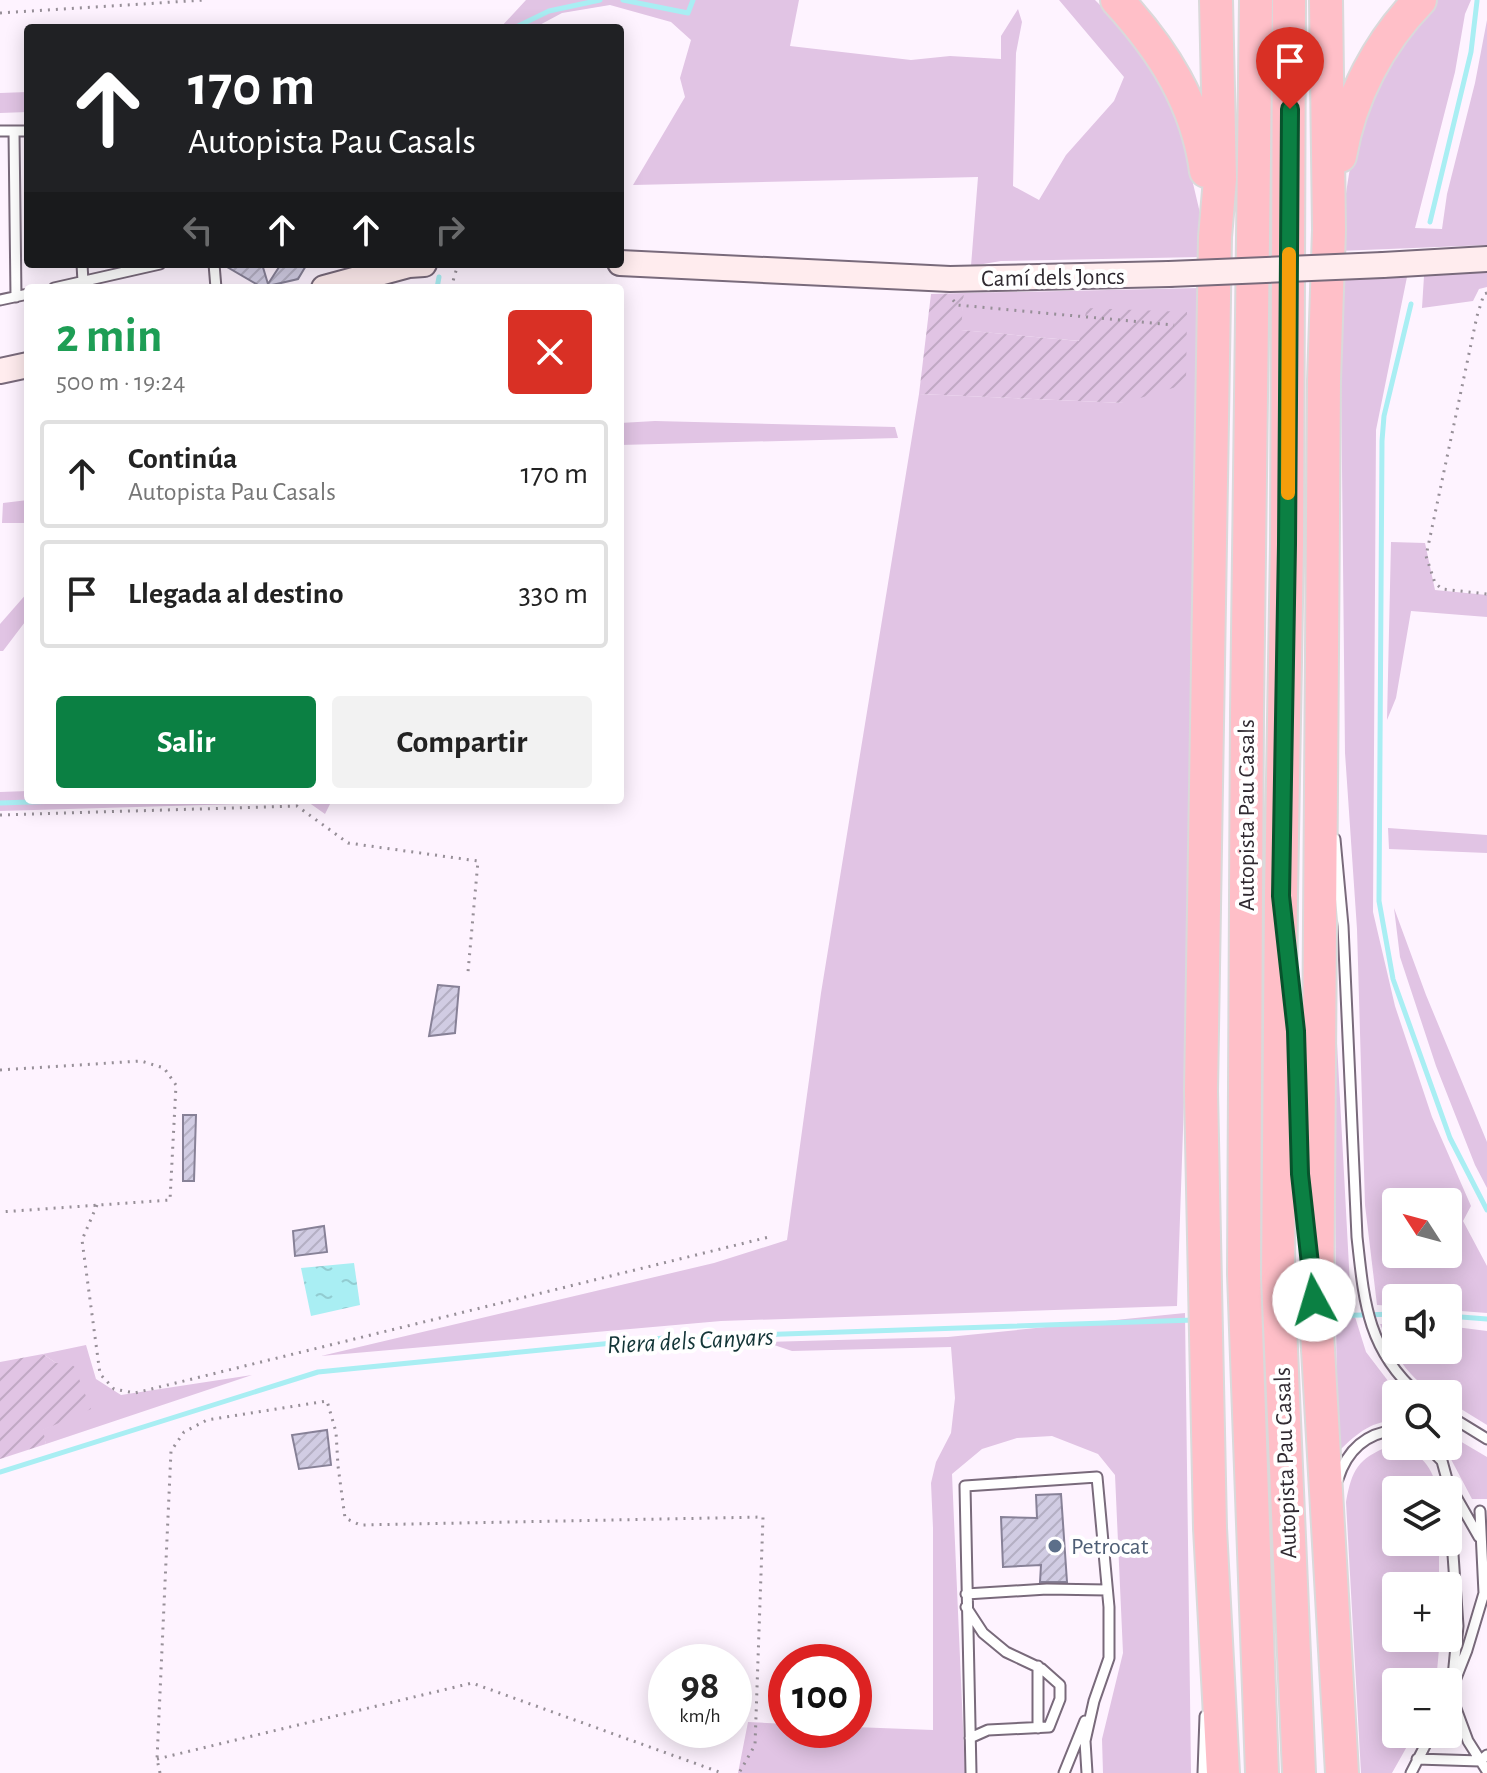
<!DOCTYPE html>
<html lang="es">
<meta charset="utf-8">
<style>
body{margin:0;font-family:"Alegreya Sans",sans-serif;background:#f2f2f2;color:#222;height:100vh;display:flex;flex-direction:column;font-size:30px;white-space:nowrap}
*{box-sizing:border-box;margin:0}
p{font-size:26px;color:#767676}
.icon{flex:none;width:44px;height:44px;fill:none;stroke:currentColor;stroke-width:2;stroke-linecap:round;stroke-linejoin:round}
.map{position:relative;flex:1;overflow:hidden}
.drawer{position:absolute;left:24px;top:284px;width:600px;height:520px;display:flex;flex-direction:column;background:#fff;border-radius:8px;box-shadow:0 4px 20px #0003}
.drawer>*{flex:none}
.guide{position:absolute;left:24px;top:24px;width:600px;height:244px;border-radius:8px;box-shadow:0 4px 20px #0003;background:#202124;color:#fff;overflow:hidden}
.needle{width:52px;rotate:306deg}
.controls{position:absolute;left:1382px;top:1188px;display:grid;gap:16px}
.controls a{display:grid;place-items:center;width:80px;height:80px;border-radius:8px;background:#fff;box-shadow:0 4px 20px #0003;font-size:40px}
.speed{position:absolute;left:648px;top:1644px;display:flex;gap:16px;font-size:40px;font-weight:700;text-align:center}
.speed>*{display:grid;place-content:center;width:104px;height:104px;border-radius:50%;background:#fff;box-shadow:0 4px 20px #0003;line-height:1}
.speed small{font-size:20px;font-weight:400}
.speed .limit{border:12px solid #d22;background:#fff;color:#111}
.pin{position:absolute;display:grid;place-items:center;width:68px;height:68px;color:#fff;margin:-82px -34px;border-radius:50% 50% 50% 0;rotate:-45deg;box-shadow:0 0 8px #0007}
.pin .icon{rotate:45deg}
.me{position:absolute;width:88px;margin:-44px;rotate:354deg;stroke-linejoin:round;filter:drop-shadow(0 0 6px #0008)}
.turn{display:flex;align-items:center;gap:28px;height:168px;padding:0 32px;font-size:36px}
.turn .icon{width:104px;height:104px;stroke-width:2.5}
.turn b{display:block;font-size:56px;line-height:68px}
.lanes{display:flex;align-items:center;height:76px;padding:0 32px;background:#0003;justify-content:center;gap:40px;direction:ltr}
.lanes .off{opacity:.35}
.round{display:grid;place-items:center;flex:none;width:84px;height:84px;border-radius:8px;background:#f2f2f2}
.summary{display:flex;align-items:center;justify-content:space-between;height:136px;padding:0 32px}
h1{font-size:48px;font-weight:700;line-height:60px;color:#1e9e55}
.action{display:flex;gap:16px;margin-top:auto;padding:16px 32px}
.action a{flex:1;height:92px;border-radius:8px;background:#0b8043;color:#fff;font-size:32px;font-weight:700;line-height:92px;text-align:center}
.action a+a{background:#f2f2f2;color:#222}
ul{padding:0;list-style:none}
li{display:flex;align-items:center;gap:24px;height:108px;margin:0 16px 12px;padding:0 16px;border:4px solid #e0e0e0;border-radius:8px}
li div{flex:1}
li b{display:block;font-size:30px}
li em{font-style:normal}
.map>svg:first-child{display:block}
</style>
<div class="map">
<svg width="1487" height="1773" viewBox="0 0 1487 1773">
<defs>
<pattern id="garden-furrows" width="10" height="10" patternUnits="userSpaceOnUse" patternTransform="scale(2)"><rect width="10" height="10" fill="#e1c4e4"/><path d="M-1 1l2-2M0 10L10 0M9 11l2-2" fill="none" stroke="#c1a9c4"/></pattern>
<pattern id="water-ripples" width="26" height="14" patternUnits="userSpaceOnUse" patternTransform="scale(2)"><rect width="26" height="14" fill="#a9eef3"/><path d="M2 4q2-2 4 0t4 0M15 11q2-2 4 0t4 0" fill="none" stroke="#92ccd1"/></pattern>
<pattern id="building-hatch" width="6" height="6" patternUnits="userSpaceOnUse" patternTransform="scale(2)"><rect width="6" height="6" fill="#d1cce3"/><path d="M-1 1l2-2M0 6l6-6M5 7l2-2" fill="none" stroke="#b4afc3"/></pattern>
</defs>
<rect width="100%" height="100%" fill="#fef3ff"/>
<path fill="#e1c4e4" fill-rule="evenodd" d="M526,0h273l-9,46 121,14 39,-4 51,3v-23l17,-27 4,13 -6,31 -3,133 26,14 27,-45 48,-54 10,-24 -65,-77h36l27,27 36,49 24,61 18,76v44l-199,4 -30,5 7,-89 -345,8 52,-88 -5,-19 11,-38 -20,-18 -61,-17 -48,8 -28,15h-34z
M1437,0h34l-6,14 -10,58 -40,156 27,1 5,-35 28,-111 12,-63v225l-148,6c6,-53 12,-107 30,-157 13,-35 44,-65 68,-94z
M28,92v20l-28,1v-20z
M1487,271v16l-8,2 -6,12 -51,7 2,-32z
M1340,277h67l-31,153 -3,482 22,94 37,111 39,89 -8,15 24,45v47l-39,-3v-12h-52v8l-19,-1 -12,-100 -8,-276 -12,-176zM1396,1202h52v52h-52z
M1200,288l-9,608 -14,410 -456,15 -400,35 393,-93 73,-23 34,-247 98,-599 205,9 -36,-95 -8,33 -120,-11 4,-37z
M655,421l240,6 3,11 -278,7v-22z
M28,500v23h-26l1,-20z
M1391,542l34,1 10,47 52,5v22l-76,-6 -15,87 -9,22z
M28,592v26l-25,33h-3v-27z
M28,791v9h304l-7,14 -17,-12 -308,9v-19z
M1388,828l99,7v18l-98,-4z
M1394,908l32,87 61,147v46l-12,-23 -39,-99 -36,-109z
M1334,987l17,317 15,48 32,42h-2v27c-25,-1 -42,15 -59,32z
M1185,1313l6,460h-88l-1,-34 21,-86 -8,-178 -17,-21 -46,-18 -35,2 -35,11 -30,25 13,299h-227l10,-51 38,2v6h68v-3l79,3v-202l-2,-45 5,-21 15,-29 4,-35 -4,-51 -159,4 -27,-9 183,-5z
M1380,1324h16v26h52v-24l39,5v94l-39,-24v-7c-32,0 -57,-45 -68,-70z
M86,1345l10,34 25,16 131,-20 -206,69 -4,-14 48,-22 -34,-45 -13,-9z
M1448,1434l39,23v42h-15l-28,-53h4z
M1389,1446c27,2 43,17 48,44h-41v52h43v44h-43v52h44l-4,44h-40v52h18l-22,39h-31l-15,-271c6,-33 12,-43 43,-56z"/>
<path fill="url(#garden-furrows)" d="M964,293l-3,37 118,11 8,-33 100,4 -1,72 -62,19 -205,-9 12,-100z
M43,1354l13,9 18,3 17,43 -48,21 3,14 -46,15v-97z"/>
<path fill="url(#water-ripples)" d="M354,1263l6,42 -49,11 -10,-48z"/>
<g fill="none" stroke-linecap="round" stroke-linejoin="round">
<path stroke="#a9eef3" stroke-width="5" d="M623,0l65,13 5,-13
M514,28l35,-17 51,-11
M1430,222l41,-170 6,-51
M437,288l2,-11
M1411,304l-27,112 -2,25 -3,460 14,78 57,159 37,72
M0,803l90,-3
M1327,1316l69,-2
M1448,1316l39,3
M0,1472l318,-100 346,-34 530,-18"/>
</g>
<path fill="url(#building-hatch)" stroke="#878197" stroke-width="2" d="M222,264h40l6,20 13,-20h26l-9,15 -30,7 1,2h-6z
M438,985l21,2 -4,46 -26,3z
M183,1115h13l-2,66h-11z
M324,1226l3,26 -32,4 -2,-25z
M327,1430l4,35 -32,4 -7,-34z
M1061,1494l6,88h-27l1,-17 -38,2 -2,-50 36,1 -1,-23z"/>
<g fill="none" stroke-linecap="round" stroke-linejoin="round">
<defs>
<path id="lane" d="M0,131h28
M14,131l2,166
M82,264l1,18
M214,264l2,24
M54,288l106,-24
M0,300l28,-6
M1335,839l8,87 14,311c7,64 10,112 61,157
M1448,1415l39,24
M1427,1446l15,15 6,22 10,143 -6,61 3,19 13,35 19,30
M1338,1479c9,-29 28,-46 58,-49
M1451,1488l28,49
M1480,1511l4,82 3,2
M966,1594l81,-5 60,1
M966,1607l17,26 23,19 36,17 18,16v14l-11,28 -61,3 -18,8
M1038,1666v62
M1456,1678l11,-28 17,-57
M1417,1759l63,2 7,-6
M971,1773l-6,-287 132,-9 12,130v51l-15,43 -9,40 2,32
M1064,1773l21,-52
M1203,1773l2,-57
M1411,1773l20,-39"/>
<path id="secondary" d="M620,263l330,16 219,-5
M1383,265l104,-6
M324,288l85,-23 15,-1
M0,371l28,-6"/>
<path id="highway" d="M1117,0c46,50 80,103 89,171
M1216,0l4,179 -5,58 -14,854 9,437 13,245
M1256,0l-9,713 -3,561 18,499
M1289,0l-2,544 -6,352 -3,382 21,495
M1326,0l3,230 -5,151 -7,951 25,441
M1340,156c10,-59 39,-114 80,-156"/>
</defs>
<use href="#lane" stroke="#796a7b" stroke-width="13"/>
<use href="#secondary" stroke="#796a7b" stroke-width="28"/>
<use href="#highway" stroke="#dad9da" stroke-width="36"/>
<path stroke="#978f98" stroke-width="3" stroke-dasharray="2 6" stroke-linecap="butt" d="M0,13l205,-13
M451,288l7,-24
M1487,293l-3,1 -7,22 -51,240 9,27 7,6 45,5
M953,300l4,5 217,20
M0,815l297,-9 51,37 130,18 -10,111
M0,1070l141,-9 23,7 12,17 -6,115 -170,12
M97,1205l-15,35 18,134 14,15 21,4 634,-156
M157,1759l315,-76 250,90
M160,1773l-3,-14 14,-308 13,-19 23,-12 120,-19 9,31 2,34 7,52 15,7 403,-8 -8,228 -16,28"/>
<use href="#lane" stroke="#fff" stroke-width="9"/>
<use href="#secondary" stroke="#ffecee" stroke-width="24"/>
<use href="#highway" stroke="#ffbfc8" stroke-width="32"/>
<defs>
<path id="secondary-bridge" d="M1169,274l214,-9"/>
</defs>
<use href="#secondary-bridge" stroke="#796a7b" stroke-width="28" stroke-linecap="butt"/>
<use href="#secondary-bridge" stroke="#ffecee" stroke-width="24"/>
</g>
<g fill="none" stroke-linecap="round" stroke-linejoin="round">
<defs>
<path id="route" d="M1290,109l-3,435 -6,352 15,135 4,143 14,126"/>
</defs>
<use href="#route" stroke="#07532c" stroke-width="20"/>
<use href="#route" stroke="#0b8043" stroke-width="14"/>
<path stroke="#f59e0b" stroke-width="14" d="M1288,493l1,-239"/>
</g>
<circle fill="#5c6f8a" stroke="#fff" stroke-width="3" cx="1055" cy="1546" r="8"/>
<g text-anchor="middle" stroke-width="8" stroke-linejoin="round" paint-order="stroke">
<g font-size="24" fill="#302a31" stroke="#fff">
<text transform="translate(1053 277) rotate(-1)" y="8">Camí dels Joncs</text>
<text transform="translate(1246 815) rotate(-90)" y="8">Autopista Pau Casals</text>
<text transform="translate(1285 1463) rotate(-92)" y="8">Autopista Pau Casals</text>
</g>
<g font-size="24" fill="#4e5e75" stroke="#fff" text-anchor="start">
<text x="1071" y="1554">Petrocat</text>
</g>
<g font-size="26" font-style="italic" fill="#133537" stroke="#fff">
<text transform="translate(690 1340) rotate(-3)" y="9">Riera dels Canyars</text>
</g>
</g>
</svg>
<div class="controls">
<a><svg class="needle" viewBox="-14 -14 28 28"><path d="M0-13l5 13h-10z" fill="#e53935"/><path d="M0 13l5-13h-10z" fill="#767676"/></svg></a>
<a><svg class="icon" aria-label="sound" viewBox="0 0 24 24"><path d="M4 9h4l5-4v14l-5-4H4zM17 9q2 3 0 6"/></svg></a>
<a><svg class="icon" aria-label="search" viewBox="0 0 24 24"><circle cx="10" cy="10" r="6"/><path d="M15 15l6 6"/></svg></a>
<a><svg class="icon" aria-label="layers" viewBox="0 0 24 24"><path d="M12 4l9 5-9 5-9-5zM3 14l9 5 9-5"/></svg></a>
<a>+</a>
<a>−</a>
</div>
<div class="speed"><div>98<small>km/h</small></div><div class="limit">100</div></div>
<div class="pin" style="left:1290px;top:109px;background:#d93025"><svg class="icon" aria-label="arrive" viewBox="0 0 24 24"><path d="M6 21V4h12l-3 4 3 4H6"/></svg></div>
<svg class="me" style="left:1314px;top:1300px" viewBox="-20 -20 40 40"><circle r="19" fill="#fff"/><path d="M0-13L10 11 0 6-10 11z" fill="#0b8043"/></svg>
<div class="guide">
<div class="turn"><svg class="icon" aria-label="ahead" viewBox="0 0 24 24"><path d="M12 20V5M6 11l6-6 6 6"/></svg><div><b>170 m</b>Autopista Pau Casals</div></div>
<div class="lanes"><svg class="icon off" aria-label="left" viewBox="0 0 24 24"><path d="M17 20v-9H6M10 6l-5 5 5 5"/></svg><svg class="icon" aria-label="ahead" viewBox="0 0 24 24"><path d="M12 20V5M6 11l6-6 6 6"/></svg><svg class="icon" aria-label="ahead" viewBox="0 0 24 24"><path d="M12 20V5M6 11l6-6 6 6"/></svg><svg class="icon off" aria-label="right" viewBox="0 0 24 24"><path d="M7 20v-9h11M14 6l5 5-5 5"/></svg></div>
</div>
<section class="drawer">
<div class="summary"><div><h1>2 min</h1><p>500 m · 19:24</p></div><a class="round" style="background:#d93025;color:#fff"><svg class="icon" aria-label="close" viewBox="0 0 24 24"><path d="M6 6l12 12M18 6L6 18"/></svg></a></div>
<ul>
<li><svg class="icon" aria-label="ahead" viewBox="0 0 24 24"><path d="M12 20V5M6 11l6-6 6 6"/></svg><div><b>Continúa</b><p>Autopista Pau Casals</p></div><em>170 m</em></li>
<li><svg class="icon" aria-label="arrive" viewBox="0 0 24 24"><path d="M6 21V4h12l-3 4 3 4H6"/></svg><div><b>Llegada al destino</b></div><em>330 m</em></li>
</ul>
<div class="action"><a>Salir</a><a>Compartir</a></div>
</section>
</div>
